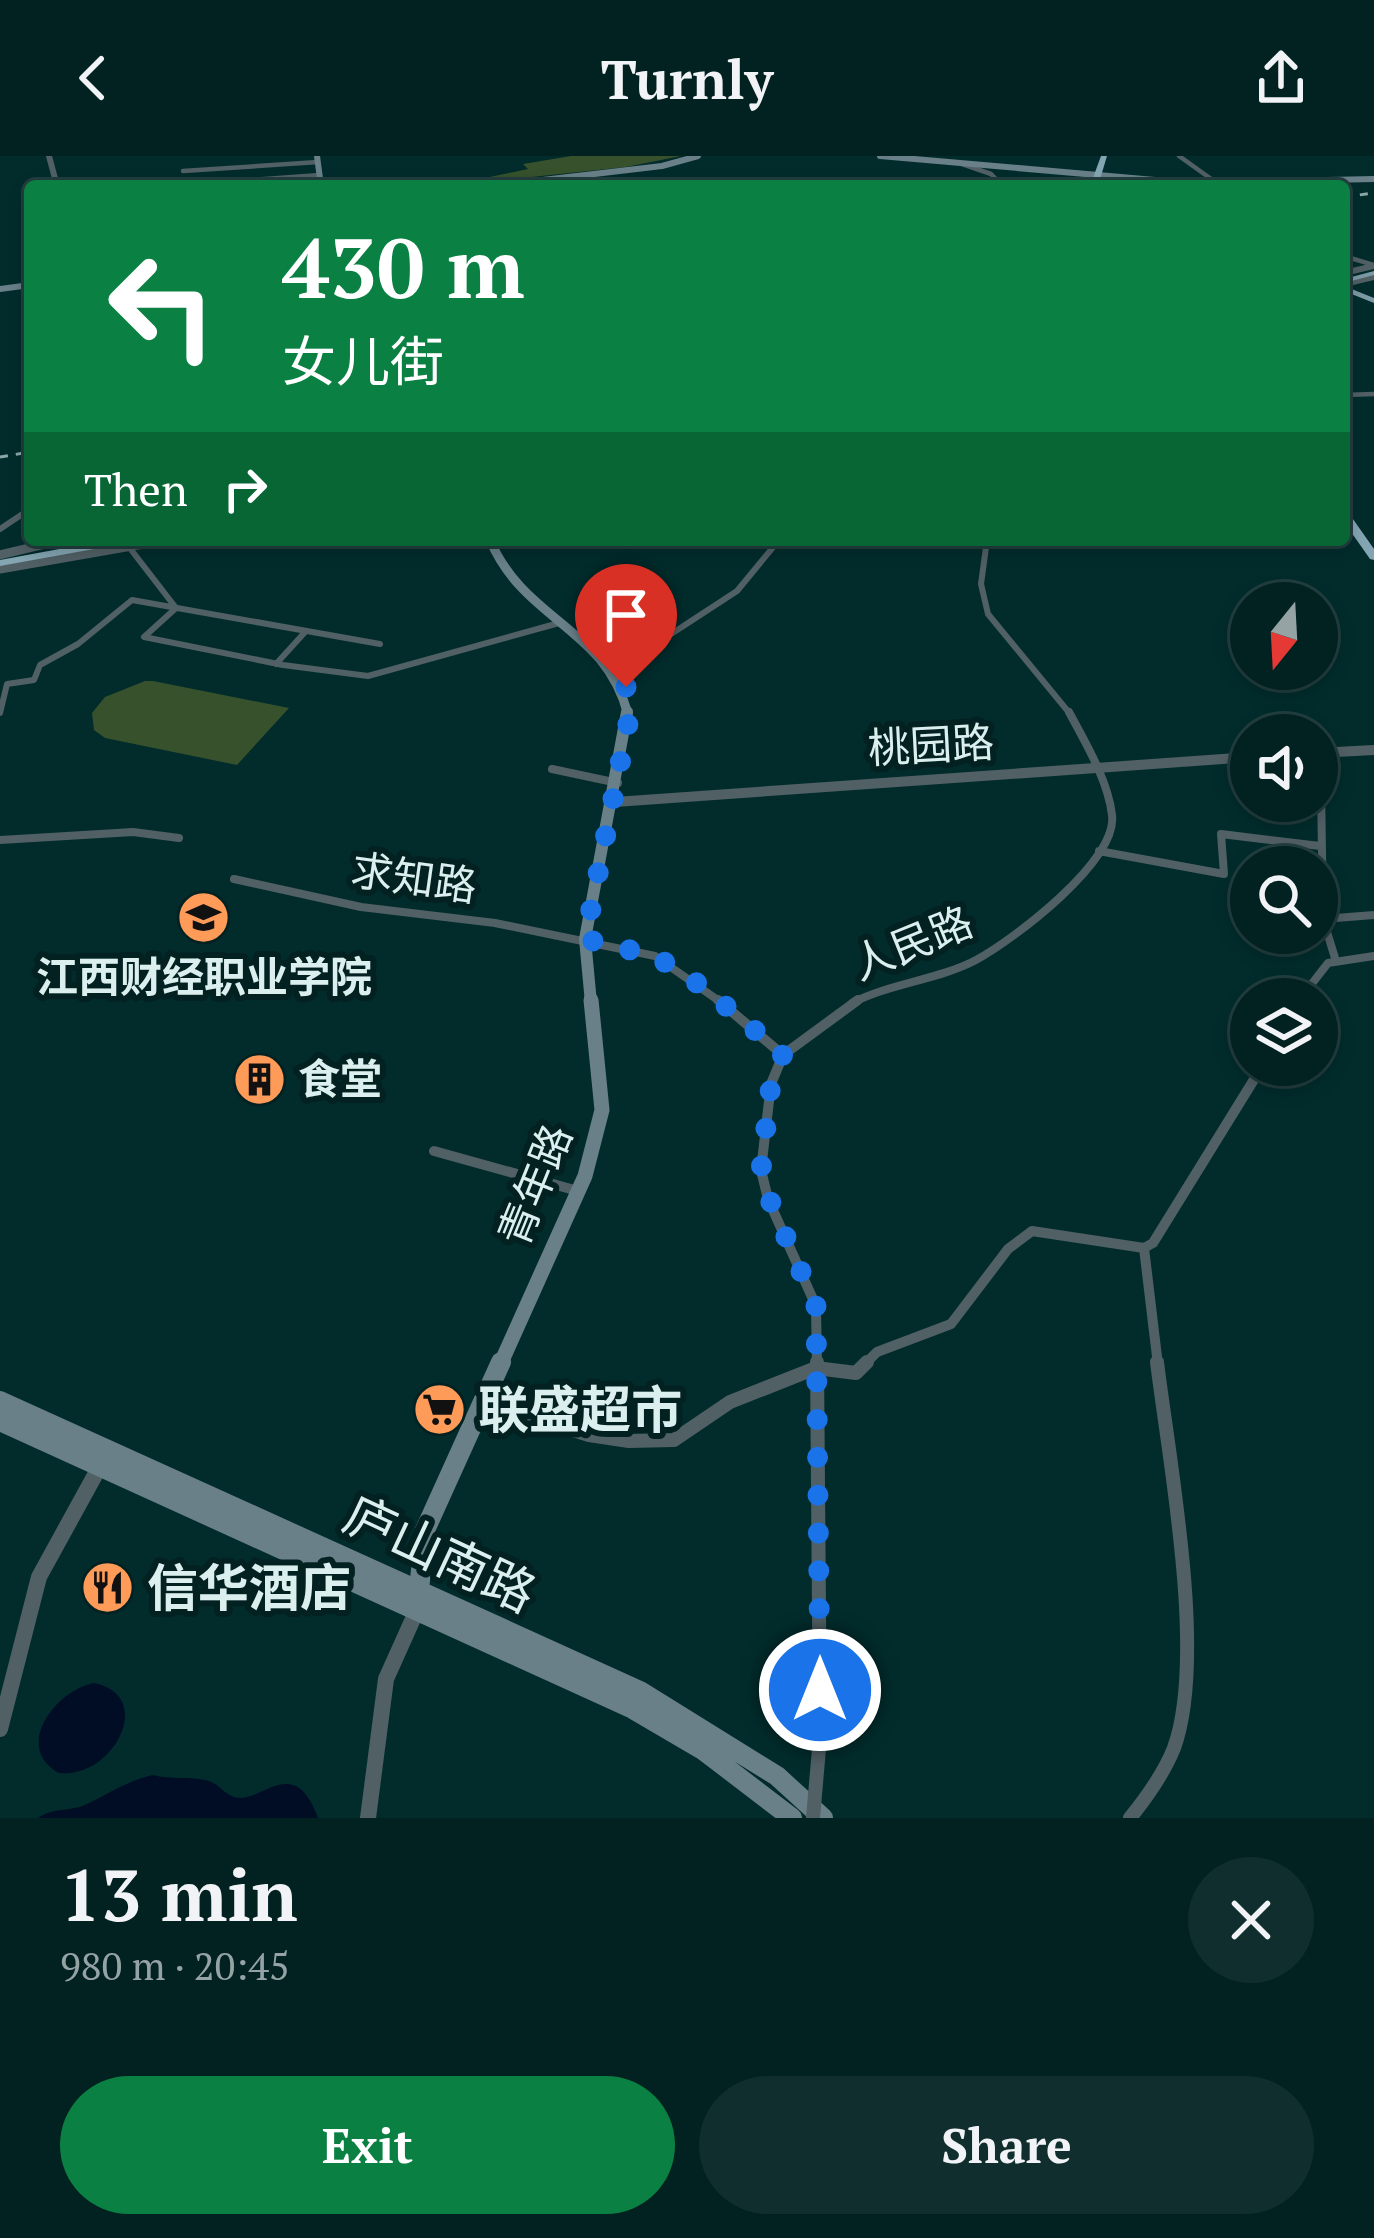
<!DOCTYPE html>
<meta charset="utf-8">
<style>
body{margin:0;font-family:"PT Serif","Noto Sans SC",serif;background:#102e2e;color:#f1f3f6;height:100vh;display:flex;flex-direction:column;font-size:45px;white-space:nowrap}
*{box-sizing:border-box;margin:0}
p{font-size:39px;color:#96a3a5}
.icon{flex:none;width:66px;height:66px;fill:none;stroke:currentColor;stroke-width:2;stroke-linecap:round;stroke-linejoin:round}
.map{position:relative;height:1662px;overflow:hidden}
.panel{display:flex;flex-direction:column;background:#022121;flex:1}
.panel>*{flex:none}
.top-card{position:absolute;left:24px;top:24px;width:1326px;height:366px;border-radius:12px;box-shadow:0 6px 18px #0003,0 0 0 3px #233e3f;background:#0b8043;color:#fff;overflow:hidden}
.needle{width:78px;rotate:198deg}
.controls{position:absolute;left:1230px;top:426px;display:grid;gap:24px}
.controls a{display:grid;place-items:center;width:108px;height:108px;border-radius:50%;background:#022121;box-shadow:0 6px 18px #0003,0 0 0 3px #233e3f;font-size:60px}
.pin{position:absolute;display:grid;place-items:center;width:102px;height:102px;color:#fff;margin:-123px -51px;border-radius:50% 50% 50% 0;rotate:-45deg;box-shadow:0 0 12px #0007}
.pin .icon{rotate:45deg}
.me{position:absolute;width:132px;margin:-66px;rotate:0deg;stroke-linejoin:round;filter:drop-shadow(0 0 9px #0008)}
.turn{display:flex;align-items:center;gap:42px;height:252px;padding:0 60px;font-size:54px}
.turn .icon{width:156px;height:156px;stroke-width:2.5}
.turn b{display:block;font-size:84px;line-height:102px}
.then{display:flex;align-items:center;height:114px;padding:0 60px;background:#0003;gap:24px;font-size:45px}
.round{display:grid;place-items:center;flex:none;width:126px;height:126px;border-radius:63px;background:#102e2e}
.overview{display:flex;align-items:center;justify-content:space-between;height:204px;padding:0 60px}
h1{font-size:72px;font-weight:700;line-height:90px}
.cta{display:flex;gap:24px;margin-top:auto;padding:24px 60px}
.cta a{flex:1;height:138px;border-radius:72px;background:#0b8043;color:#fff;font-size:48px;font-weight:700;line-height:138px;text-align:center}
.cta a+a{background:#102e2e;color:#f1f3f6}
header{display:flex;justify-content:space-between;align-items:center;height:156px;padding:0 60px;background:#022121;font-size:54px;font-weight:700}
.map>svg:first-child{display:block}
</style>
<header><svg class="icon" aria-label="back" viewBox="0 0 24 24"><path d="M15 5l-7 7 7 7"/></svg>Turnly<svg class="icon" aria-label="share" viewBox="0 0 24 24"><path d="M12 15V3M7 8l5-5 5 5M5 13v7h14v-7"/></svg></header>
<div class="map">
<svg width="1374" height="1662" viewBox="0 0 1374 1662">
<rect width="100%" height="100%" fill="#022c2c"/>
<path fill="#36512c" d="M681,0l-55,11 -179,19 81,-17 -5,-5 48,-8z
M145,525h8l136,27 -52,57 -132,-27 -11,-8 -2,-17 13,-16z"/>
<path fill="#000d24" d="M94,1527c63,13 19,96 -35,90 -47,-26 -3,-83 35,-90z
M153,1619c18,5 40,1 56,6 9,3 16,13 25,16 27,8 60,-46 84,21h-280c16,-11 33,-6 49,-14 23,-11 40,-23 66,-29z"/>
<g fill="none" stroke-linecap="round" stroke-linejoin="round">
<path stroke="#516065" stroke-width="4.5" d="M1179,0l42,30
M962,8l29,10 12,12
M183,15l135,-9
M184,29l136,-10
M1344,100l30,9
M1344,239l30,-1"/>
<path stroke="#516065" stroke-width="6" d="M0,373l30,-20
M987,384l-6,44 7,30 83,101
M129,391l47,61
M176,452l-32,29 139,28 85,11 191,-53
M276,508l30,-33
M616,514l121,-79 42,-51
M0,557l7,-29 27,-4 6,-15 38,-21 54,-44 248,44"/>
<path stroke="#516065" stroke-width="8" d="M552,613l66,14
M1321,630l2,133
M0,684l133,-8 46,6
M1099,695l125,23 -3,-40 99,12
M234,723l127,28 134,16 160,33 67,47
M1335,802l-12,-39 51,-4
M1300,843l28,-36 46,-7
M852,847c39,-20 86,-23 124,-43 37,-20 142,-99 136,-145 -4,-35 -27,-73 -43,-103"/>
<path stroke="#516065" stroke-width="10" d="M718,844l65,55
M434,995l144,40
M1144,1092l14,117
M817,1209l-1,-59 -48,-107 -7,-29 10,-86 12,-29 75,-55
M864,1209l13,-13 74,-28 57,-75 24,-18 112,17 9,-5 110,-178"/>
<path stroke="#516065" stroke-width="14" d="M817,1206l3,375
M482,1246l107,33 40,6 45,-1 56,-38 86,-34 40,5 11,-11
M1130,1662c17,-21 34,-45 44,-70 33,-91 -5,-287 -17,-386"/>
<path stroke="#516065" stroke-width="6" d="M49,0l8,30
M1344,117l30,-7
M1344,128l30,-7"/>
<path stroke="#516065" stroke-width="9" d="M0,399l62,-15
M0,413l166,-29"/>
<path stroke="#516065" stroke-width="10" d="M1317,597l57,-3
M615,646l636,-45"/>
<path stroke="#516065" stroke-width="16" d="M0,1573l39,-152 61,-111
M368,1662l18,-139 31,-69"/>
<path stroke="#698089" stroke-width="6" d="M317,0l4,30
M880,0l309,27 185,-4
M492,30l170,-20 36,-10
M0,133l30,-4"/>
<path stroke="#698089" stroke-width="9" d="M490,384c35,82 116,87 138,175"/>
<path stroke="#698089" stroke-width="12" d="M591,847l-6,-64 42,-227"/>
<path stroke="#698089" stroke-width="15" d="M500,1209l85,-189 17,-66 -11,-110"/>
<path stroke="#698089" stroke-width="20" d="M0,1245l640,290 137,85 46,42
M0,1265l633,288 70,41 89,68
M417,1454l8,-80 76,-168"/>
<path fill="#7c9aa5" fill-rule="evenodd" d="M1374,115v4l-30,8v-4z
M1344,130l30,12v5l-30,-12z"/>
<path fill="#84a5b2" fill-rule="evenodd" d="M1101,0h6l-9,30h-8z
M1344,355l4,1 26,37v11l-4,-1 -26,-37z
M108,384h25l-6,3 -127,23v-6z"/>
<path stroke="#8ca8a7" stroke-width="3" stroke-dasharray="8 8" stroke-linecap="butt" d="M1344,41l30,-4
M0,301l30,-5"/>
<path stroke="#516065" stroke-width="14" d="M813,1662l7,-81"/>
</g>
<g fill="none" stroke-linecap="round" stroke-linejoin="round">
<path stroke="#1a73e8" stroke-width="21" stroke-dasharray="0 37.8" d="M626,531l3,32 -44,220 70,17 48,31 80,67 -12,30 -10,86 8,28 47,108 4,384"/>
</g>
<defs>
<symbol id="university-disc" viewBox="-11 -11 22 22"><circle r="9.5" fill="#fe9b59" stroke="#032121"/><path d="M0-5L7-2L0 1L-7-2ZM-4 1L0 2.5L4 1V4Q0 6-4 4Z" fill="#111"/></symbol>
<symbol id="building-disc" viewBox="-11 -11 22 22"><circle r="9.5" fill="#fe9b59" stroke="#032121"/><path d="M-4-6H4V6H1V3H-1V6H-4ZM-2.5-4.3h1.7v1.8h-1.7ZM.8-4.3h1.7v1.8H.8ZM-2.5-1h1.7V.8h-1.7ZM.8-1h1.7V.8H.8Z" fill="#111"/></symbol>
<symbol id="supermarket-disc" viewBox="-11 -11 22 22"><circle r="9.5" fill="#fe9b59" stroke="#032121"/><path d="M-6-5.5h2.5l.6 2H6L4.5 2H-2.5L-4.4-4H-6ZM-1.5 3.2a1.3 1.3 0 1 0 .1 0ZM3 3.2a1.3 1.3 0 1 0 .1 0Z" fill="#111"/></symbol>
<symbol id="restaurant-disc" viewBox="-11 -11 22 22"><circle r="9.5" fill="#fe9b59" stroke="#032121"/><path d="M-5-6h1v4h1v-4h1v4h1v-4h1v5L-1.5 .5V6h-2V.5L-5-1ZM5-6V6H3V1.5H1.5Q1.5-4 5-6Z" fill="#111"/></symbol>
</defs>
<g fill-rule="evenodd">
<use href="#university-disc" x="174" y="732" width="59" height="59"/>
<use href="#building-disc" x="230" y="894" width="59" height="59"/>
<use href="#supermarket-disc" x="410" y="1224" width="59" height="59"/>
<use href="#restaurant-disc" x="78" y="1402" width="59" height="59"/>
</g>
<g text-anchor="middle" stroke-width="12" stroke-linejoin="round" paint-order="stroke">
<g font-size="42" fill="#daefee" stroke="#032121">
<text transform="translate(931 589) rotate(-3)" y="15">桃园路</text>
<text transform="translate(414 722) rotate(8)" y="15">求知路</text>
<text transform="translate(912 787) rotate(-22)" y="15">人民路</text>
<text transform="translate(535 1029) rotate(-68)" y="15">青年路</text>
</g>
<g font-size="42" font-weight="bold" fill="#daefee" stroke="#032121">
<text x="204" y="836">江西财经职业学院</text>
<text x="298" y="938" text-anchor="start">食堂</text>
</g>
<g font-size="51" font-weight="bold" fill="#daefee" stroke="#032121" text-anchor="start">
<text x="478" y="1272">联盛超市</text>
<text x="147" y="1450">信华酒店</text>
</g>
<g font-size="51" fill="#daefee" stroke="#032121">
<text transform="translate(440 1398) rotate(25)" y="18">庐山南路</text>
</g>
</g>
</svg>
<div class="controls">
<a><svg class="needle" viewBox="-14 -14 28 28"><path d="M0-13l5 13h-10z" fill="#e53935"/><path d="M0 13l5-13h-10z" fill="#96a3a5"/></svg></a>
<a><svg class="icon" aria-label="sound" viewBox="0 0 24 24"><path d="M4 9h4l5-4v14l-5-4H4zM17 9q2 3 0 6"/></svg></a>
<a><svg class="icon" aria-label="search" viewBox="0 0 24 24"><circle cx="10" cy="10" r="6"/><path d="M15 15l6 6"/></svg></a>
<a><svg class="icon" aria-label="layers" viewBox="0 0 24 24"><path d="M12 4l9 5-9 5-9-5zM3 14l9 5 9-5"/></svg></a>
</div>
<div class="pin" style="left:626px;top:531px;background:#d93025"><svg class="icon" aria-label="arrive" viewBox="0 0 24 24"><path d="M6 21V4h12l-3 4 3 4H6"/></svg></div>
<svg class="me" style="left:820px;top:1534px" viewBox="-20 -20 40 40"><circle r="17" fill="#1a73e8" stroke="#fff" stroke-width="3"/><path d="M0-11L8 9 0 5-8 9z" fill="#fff"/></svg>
<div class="top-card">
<div class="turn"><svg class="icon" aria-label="left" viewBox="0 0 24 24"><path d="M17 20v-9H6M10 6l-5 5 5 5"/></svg><div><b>430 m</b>女儿街</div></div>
<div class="then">Then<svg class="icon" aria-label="right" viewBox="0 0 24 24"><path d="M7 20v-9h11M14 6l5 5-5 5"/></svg></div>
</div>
</div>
<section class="panel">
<div class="overview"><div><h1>13 min</h1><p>980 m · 20:45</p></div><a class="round"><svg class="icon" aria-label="close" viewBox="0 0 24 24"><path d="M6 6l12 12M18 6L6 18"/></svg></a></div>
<div class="cta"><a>Exit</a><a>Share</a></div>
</section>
